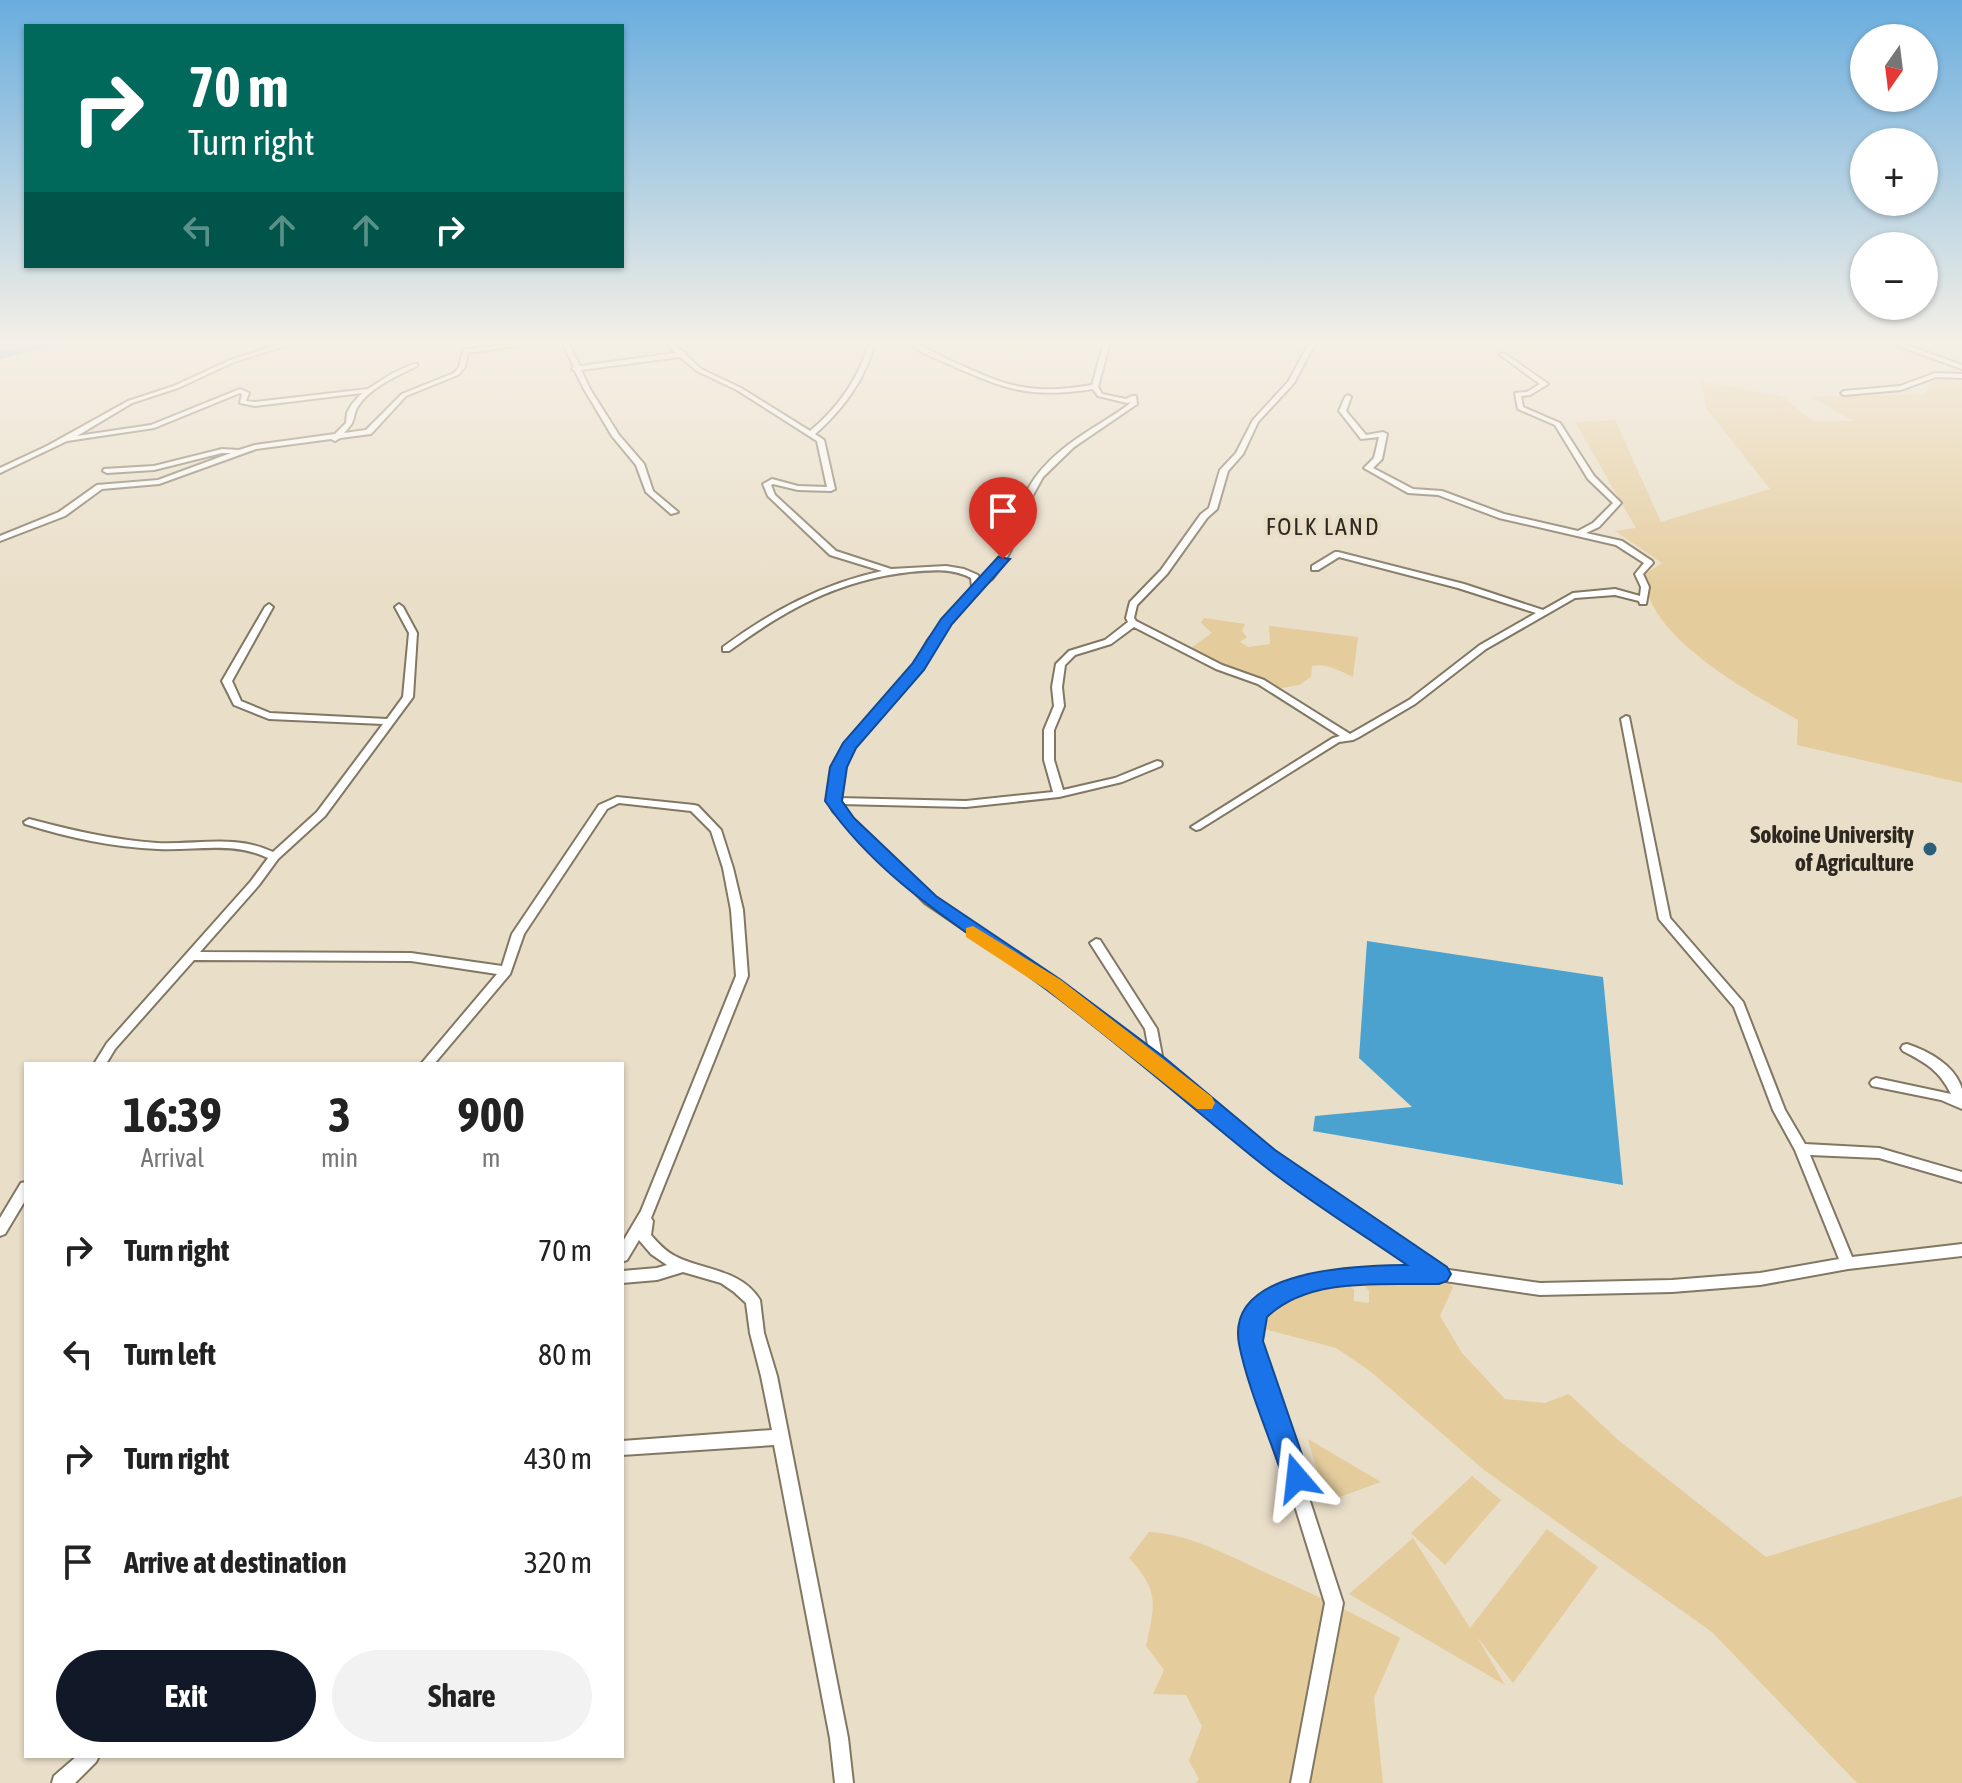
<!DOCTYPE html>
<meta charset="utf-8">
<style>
body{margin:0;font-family:"Asap Condensed",sans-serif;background:#f2f2f2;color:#222;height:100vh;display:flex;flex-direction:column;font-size:30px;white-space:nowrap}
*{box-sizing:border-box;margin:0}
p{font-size:26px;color:#767676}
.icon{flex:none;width:44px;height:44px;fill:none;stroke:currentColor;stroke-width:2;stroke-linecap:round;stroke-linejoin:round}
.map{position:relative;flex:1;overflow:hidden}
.details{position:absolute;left:24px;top:1062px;width:600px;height:696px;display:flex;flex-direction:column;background:#fff;border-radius:0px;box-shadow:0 2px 6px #0004}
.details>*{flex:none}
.top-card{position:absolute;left:24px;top:24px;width:600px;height:244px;border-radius:0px;box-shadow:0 2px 6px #0004;background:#00695c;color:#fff;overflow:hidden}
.needle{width:52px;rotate:194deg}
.tools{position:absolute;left:1850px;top:24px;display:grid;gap:16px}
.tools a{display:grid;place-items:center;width:88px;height:88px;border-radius:50%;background:#fff;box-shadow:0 2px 6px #0004;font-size:40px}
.pin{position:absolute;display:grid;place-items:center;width:68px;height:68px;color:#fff;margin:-82px -34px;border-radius:50% 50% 50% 0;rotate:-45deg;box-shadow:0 0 8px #0007}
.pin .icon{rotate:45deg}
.me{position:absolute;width:88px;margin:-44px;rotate:343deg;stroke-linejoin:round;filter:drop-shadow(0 0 6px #0008)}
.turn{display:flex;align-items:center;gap:28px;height:168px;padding:0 32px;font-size:36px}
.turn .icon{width:104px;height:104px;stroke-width:2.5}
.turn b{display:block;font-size:56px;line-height:68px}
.lanes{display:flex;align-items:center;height:76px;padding:0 32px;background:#0003;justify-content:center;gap:40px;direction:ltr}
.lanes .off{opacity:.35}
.eta{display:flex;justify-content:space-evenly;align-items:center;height:136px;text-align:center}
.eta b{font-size:48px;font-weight:700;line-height:56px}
.cta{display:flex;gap:16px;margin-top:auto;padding:16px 32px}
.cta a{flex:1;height:92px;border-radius:48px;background:#111827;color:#fff;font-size:32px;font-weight:700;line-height:92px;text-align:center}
.cta a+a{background:#f2f2f2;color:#222}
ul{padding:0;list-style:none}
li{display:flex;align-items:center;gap:24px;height:104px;padding:0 32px}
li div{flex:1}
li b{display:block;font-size:30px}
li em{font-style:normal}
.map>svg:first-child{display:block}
</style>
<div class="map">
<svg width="1962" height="1783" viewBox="0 0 1962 1783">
<rect width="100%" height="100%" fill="#e9dec8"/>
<path fill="#e4cc9d" d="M1932,380l30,1v402l-165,-38 1,-25c-46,-27 -155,-84 -153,-146l17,-11 -47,-32 21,-3 -61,-106 40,-2 46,102 109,-33 -64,-81 -5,-27 81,15 31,25h40l-42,-24 114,-3z
M1204,618l41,6 -3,7 5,6 -7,5 8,5 22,-3 -1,-18 89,11 -5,40c-13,-6 -27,-14 -41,-11l-1,11 -12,8 -17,3 -2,7 -92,-45 24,-17 -11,-10z
M1439,1274l14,13 -13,29 22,37 43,46 40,4 24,-9 48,45 149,118 196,-61v287h-105l-145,-151 -228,-162 -114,-99 -34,-23 -83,-22 17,-27 72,-23 12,14v11l15,2v-12l-11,-15z
M1308,1439l73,43 -55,20z
M1472,1476l29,24 -56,65 -34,-32z
M1547,1529l51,38 -85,116 -36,-46 28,48 -156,-91 64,-56 57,90z
M1149,1532c40,2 74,21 111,38 47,21 94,43 140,68l-26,60 9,85h-187l3,-4 -10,-18 13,-35 -16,-31 -33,-1 11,-24 -18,-24c9,-42 14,-54 -17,-88z"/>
<path fill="#4ba2ce" d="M1367,941l236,36 20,208 -310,-54 2,-15 97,-9 -53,-49z"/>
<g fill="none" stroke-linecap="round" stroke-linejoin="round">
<path fill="#4ba2ce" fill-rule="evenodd" d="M45,342h27l-72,17v-8z"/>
<defs>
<path id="minor" d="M287,342h11l-64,20 -56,26 -46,15 -55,33 74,-11 89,-36 9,4 -3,8 9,1 113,-13 25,-16 20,-9h4v2c-20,10 -46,21 -58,39 -5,6 -4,12 -7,18 0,1 -7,9 -8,10l22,-3 36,-36 52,-21 5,-6 4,-17 58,-8h21l-74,11 -3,14 -7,8 -52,21 -35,38 -31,4 -5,3 -4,-2 -75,10 -97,35 -57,5 -37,27 -65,25v-5l59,-24 38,-27 61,-5 73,-27h-9l-68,17 -47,3 -4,-2 1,-2 50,-3 68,-17 17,1 16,-5 80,-11 11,-11 1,-10 5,-9 10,-11 -107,13 -15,-3 2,-9 -2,-1 -86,35 -87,13 -67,32v-5l47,-22 81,-45 46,-15 56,-26z
M562,342h6l12,24 96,-13 -12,-11h7l12,10 3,1v2l15,14 40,19 69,43c28,-23 50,-54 59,-89h6c-9,36 -32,68 -60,92l9,6 11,49 -4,2 -33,-1 -25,-6 -2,1 4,10 61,56 55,18 55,-3 18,3 14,6 2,5c29,-22 31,-61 48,-91 16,-29 45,-49 73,-66 10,-7 22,-13 30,-21l-4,1 -29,-7 -5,-7c-64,10 -89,0 -147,-26 -14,-6 -27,-11 -39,-21 11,0 29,12 40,17 19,8 38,18 58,24 29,9 58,7 87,2l12,-43h6l-12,45 4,7 24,5 6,-3h4l1,8 -63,43 -31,30 -15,27 -17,46 -9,16 -10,13 -13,10 -44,54 -14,25 -68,79 -9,20 -5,31 127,3 87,-9 -9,-32v-30l10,-24 -2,-19 4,-23 13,-13 36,-11 23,-18 -2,-4 4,-16 31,-32 40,-56 8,-6 11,-38 16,-17 17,-33 35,-38 22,-40h6l-22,41 -36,39 -15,32 -15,17 -11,38 -10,9 -40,56 -30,31 -3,13 2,3 86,44 42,15 86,54 59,-34 71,-55 56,-32 -78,-25 -119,-31 -21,13h-6v-4l23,-14h3l126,32 79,26 30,-17 42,-4 25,7 1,-9 -6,-13 9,-11 -28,-18 -117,-27 -61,-23 -30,-2 -44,-25 10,-10 5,-21 -18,2 -21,-27 -1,-1 6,-14 3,-2 3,2 -5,14 20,24 17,-3 4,2 -5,25 -9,9 40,21 29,2 62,23 74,17 15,-8 20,-20 -25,-24 -33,-54 -37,-16 -3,-16 12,-1 13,-8 -41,-30 5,-1 44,31 -18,11 -9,1 2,11 37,16 34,53 27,27 -22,24 -13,6 36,8 30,20 1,2 -10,11 6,13 -3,17h-6l-1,-3 -24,-6 -40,3 -89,51 -71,55 -56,33 -6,3 -14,2 -139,87 -4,1 -5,-3 142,-89 7,-2 -82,-52 -42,-15 -82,-42 -23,17 -36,11 -10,10 -3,22 2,19 -10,24v30l9,30 52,-12 42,-17 4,1 1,2 -1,2 -39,16 -63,15 -93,10 -126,-3 2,6 91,87 125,85 91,68 -4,-21 -55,-86 6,-4 4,1 57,89 6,32 109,91 170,117 98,14 132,-3 88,-7 79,-14 -44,-109 -22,-40 -39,-103 -75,-88 -38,-200 5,-3 3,1 41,201 73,84 42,108 20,34 74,4 83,24v10l-83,-24 -69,-3 42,102 110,-13v12l-114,13 -88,16 -88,7 -132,3 -102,-15 -96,3 -47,10 -18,8 -15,15 -4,25 85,262 -34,180h-18l34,-180 -81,-262c1,-12 1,-26 9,-36 31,-38 121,-36 167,-37l-158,-108 -109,-94 -103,-78 -125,-85 -92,-92 -5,-10 6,-34 10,-21 70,-81 14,-25 44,-53 -1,-9c-19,-10 -41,-8 -61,-6 -71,8 -124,37 -181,79h-6v-4c49,-36 99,-63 159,-76l-52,-16 -62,-59 -5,-12 9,-5 26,7 29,1 -10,-46 -80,-51 -40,-19 -17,-14 -99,13 9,19 29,46 25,29 9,27 25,21 -7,2 -25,-22 -10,-27 -24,-29 -28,-47 -9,-18 -3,-2 2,-2z
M1888,342h10l64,23v4z
M1935,373l27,1v4l-26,-1 -35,13 -57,5 -3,-2 3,-2 56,-5z
M269,604l4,3 -41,74 9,20 29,12 117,6 16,-22 6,-64 -14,-26 4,-3 4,3 14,26 -4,64 -88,119 -47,43 -19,26 -59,67 211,1 91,13 10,-32 87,-129 18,-8 77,8 4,1 23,24 12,38 10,42 5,66 -97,242 2,3 -2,14c7,8 14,16 24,21 29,15 66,13 85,44l4,33 13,43 71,362 5,45h-18l-5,-45 -56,-293 -152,10v-14l150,-11 -11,-54 -11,-43 -4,-30 -12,-11 -13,-9 -38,-11 -26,8 -35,3v-12l35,-3 10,-3 -16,-11 -12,-14 -12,20 -5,2v-19l19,-32 95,-235 -5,-66 -8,-42 -12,-37 -20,-20 -72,-8 -12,6 -83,125 -14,40 -76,90h-13l76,-90 -86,-13 -217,-1 -79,89 -9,15h-12l13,-21 144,-162 17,-23c-35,-17 -73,-7 -110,-9 -45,-2 -89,-11 -133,-25l-1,-2 5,-3c42,11 84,21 128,24 39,2 79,-9 116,9l44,-40 66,-88 -114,-5 -35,-14 -12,-24 43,-74z
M1907,1044c21,7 48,21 55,45 0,6 0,14 0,20l-21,-9 -69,-14 -2,-3 2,-3 4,-2 75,16c-12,-24 -25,-31 -48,-43l-2,-3 2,-3z
M26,1182v17l-21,35 -5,2v-18l21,-35z
M77,1756h22l-3,6 -21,21h-23l2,-7z"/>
</defs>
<use href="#minor" stroke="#817763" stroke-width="4"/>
<use href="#minor" fill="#fff" fill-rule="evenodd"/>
</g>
<linearGradient id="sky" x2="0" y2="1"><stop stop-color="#69adde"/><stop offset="0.58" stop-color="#f5f0e6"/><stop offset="1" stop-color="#f5f0e6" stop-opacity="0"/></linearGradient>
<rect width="1962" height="592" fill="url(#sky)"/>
<path fill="#1a73e8" stroke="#114b97" stroke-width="2" d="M998,557l12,2 -58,65 -28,46 -68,78 -9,19 -5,34 12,17 82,78 125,84 104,78 110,92 172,117 4,7 -4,7 -8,3c-55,1 -130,-8 -172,33l-4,24 47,137 -4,9 -9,4 -10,-4 -4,-9c-14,-43 -35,-89 -44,-134 -14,-77 121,-78 168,-79 -49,-34 -102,-66 -149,-104 -68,-55 -133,-112 -203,-165 -81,-62 -170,-108 -230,-195l5,-34 13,-24 69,-79 29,-45z"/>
<path fill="#f59e0b" d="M973,926l88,54 151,117 3,6 -3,6h-15l-150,-119 -81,-53v-9z"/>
<circle fill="#2a607b" stroke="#e9dec8" stroke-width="3" cx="1930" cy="849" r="8"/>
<g text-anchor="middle" stroke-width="8" stroke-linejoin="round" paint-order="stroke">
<g font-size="24" letter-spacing="2" fill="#2d2820" stroke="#e9dec8">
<text x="1323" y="535">FOLK LAND</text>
</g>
<g font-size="24" font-weight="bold" fill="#2d2820" stroke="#e9dec8" text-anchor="end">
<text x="1914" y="843">Sokoine University<tspan x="1914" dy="28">of Agriculture</tspan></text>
</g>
</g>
</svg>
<div class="tools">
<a><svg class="needle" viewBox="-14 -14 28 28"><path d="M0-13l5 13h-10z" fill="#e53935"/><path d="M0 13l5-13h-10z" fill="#767676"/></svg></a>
<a>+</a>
<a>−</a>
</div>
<div class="pin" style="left:1003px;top:559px;background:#d93025"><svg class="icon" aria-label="arrive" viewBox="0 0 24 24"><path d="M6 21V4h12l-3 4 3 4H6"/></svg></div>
<svg class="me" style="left:1297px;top:1478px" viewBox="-20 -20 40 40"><path d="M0-17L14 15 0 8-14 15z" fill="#1a73e8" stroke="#fff" stroke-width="4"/></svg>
<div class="top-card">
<div class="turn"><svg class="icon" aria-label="right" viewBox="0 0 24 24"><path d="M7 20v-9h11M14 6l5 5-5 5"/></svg><div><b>70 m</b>Turn right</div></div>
<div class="lanes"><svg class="icon off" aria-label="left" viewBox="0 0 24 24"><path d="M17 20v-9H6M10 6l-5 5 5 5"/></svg><svg class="icon off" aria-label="ahead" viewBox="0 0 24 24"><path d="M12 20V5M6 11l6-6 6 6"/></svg><svg class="icon off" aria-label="ahead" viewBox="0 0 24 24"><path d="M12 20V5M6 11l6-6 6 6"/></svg><svg class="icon" aria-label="right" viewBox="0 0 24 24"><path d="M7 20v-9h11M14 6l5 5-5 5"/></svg></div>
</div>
<section class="details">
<div class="eta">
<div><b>16:39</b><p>Arrival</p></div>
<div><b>3</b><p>min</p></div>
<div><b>900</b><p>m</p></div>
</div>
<ul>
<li><svg class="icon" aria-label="right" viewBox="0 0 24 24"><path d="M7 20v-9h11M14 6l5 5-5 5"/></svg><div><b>Turn right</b></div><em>70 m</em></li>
<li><svg class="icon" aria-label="left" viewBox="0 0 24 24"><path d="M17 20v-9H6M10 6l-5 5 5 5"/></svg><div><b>Turn left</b></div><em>80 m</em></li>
<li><svg class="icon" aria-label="right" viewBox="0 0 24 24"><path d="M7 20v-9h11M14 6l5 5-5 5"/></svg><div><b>Turn right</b></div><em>430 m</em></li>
<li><svg class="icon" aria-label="arrive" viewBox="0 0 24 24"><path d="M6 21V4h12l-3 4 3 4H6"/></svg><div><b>Arrive at destination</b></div><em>320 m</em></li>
</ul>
<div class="cta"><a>Exit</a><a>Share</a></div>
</section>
</div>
